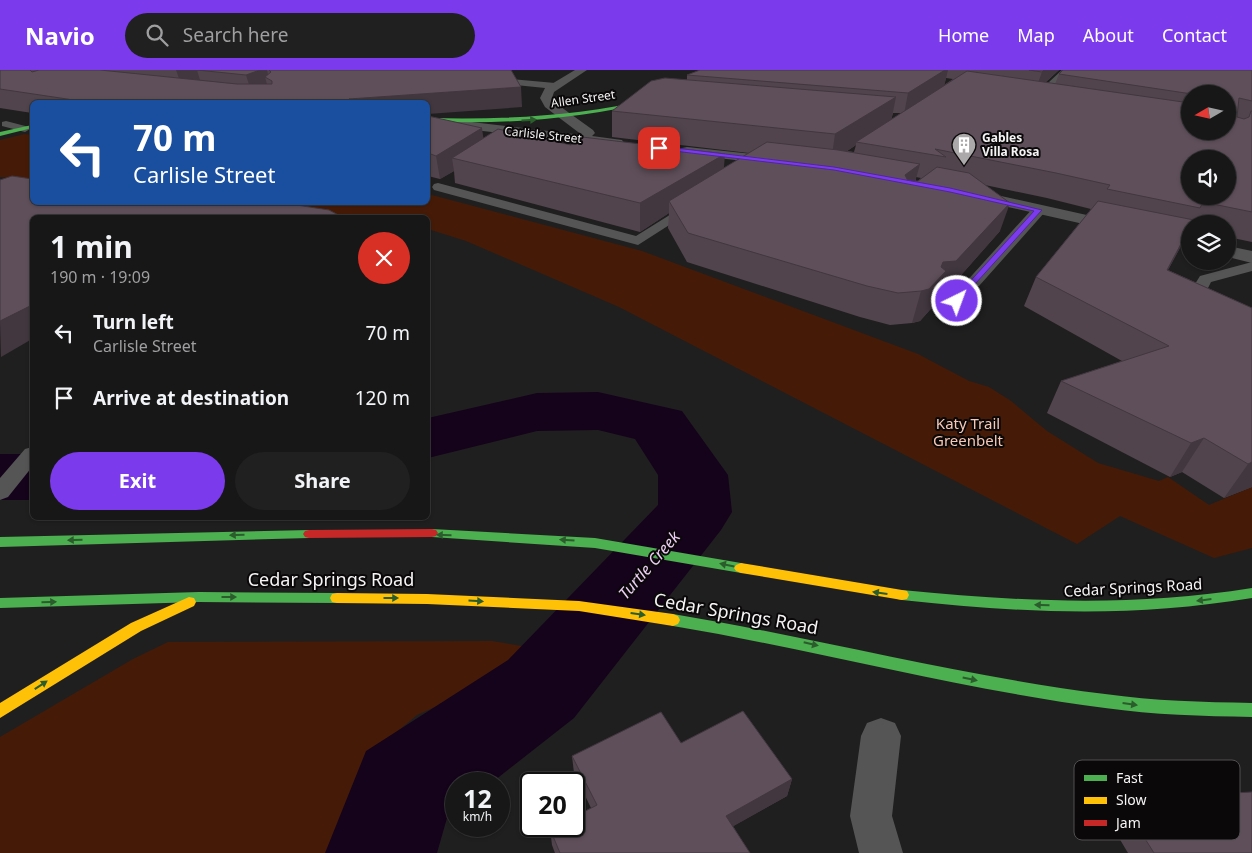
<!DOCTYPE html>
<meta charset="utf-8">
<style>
body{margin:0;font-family:"Noto Sans",sans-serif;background:#212020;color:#f1f3f6;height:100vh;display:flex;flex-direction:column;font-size:19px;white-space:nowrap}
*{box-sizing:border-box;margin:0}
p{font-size:16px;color:#9f9fa1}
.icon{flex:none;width:28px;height:28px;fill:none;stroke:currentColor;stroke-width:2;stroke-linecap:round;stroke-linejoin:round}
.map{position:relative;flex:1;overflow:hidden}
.drawer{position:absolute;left:30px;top:145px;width:400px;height:305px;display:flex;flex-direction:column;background:#181717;border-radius:8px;box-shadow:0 1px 4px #0004,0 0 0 1px #363636}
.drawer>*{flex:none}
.guide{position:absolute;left:30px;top:30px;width:400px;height:105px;border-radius:8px;box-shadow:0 1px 4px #0004,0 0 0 1px #363636;background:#1a4fa0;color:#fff;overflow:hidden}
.needle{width:32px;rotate:261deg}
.tools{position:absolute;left:1181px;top:15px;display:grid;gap:10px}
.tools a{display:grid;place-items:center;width:55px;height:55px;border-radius:50%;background:#181717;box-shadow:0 1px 4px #0004,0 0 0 1px #363636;font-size:25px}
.speed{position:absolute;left:445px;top:702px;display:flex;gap:10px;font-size:25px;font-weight:700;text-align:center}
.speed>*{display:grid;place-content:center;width:65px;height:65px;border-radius:50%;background:#181717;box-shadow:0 1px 4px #0004,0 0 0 1px #363636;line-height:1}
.speed small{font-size:12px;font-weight:400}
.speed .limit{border:2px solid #111;border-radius:8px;background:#fff;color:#111}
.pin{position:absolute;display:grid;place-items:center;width:42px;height:42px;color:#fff;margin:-21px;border-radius:10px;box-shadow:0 2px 8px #0006}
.me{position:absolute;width:55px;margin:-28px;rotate:42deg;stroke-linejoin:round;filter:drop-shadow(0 0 4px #0008)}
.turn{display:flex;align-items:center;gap:18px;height:105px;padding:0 20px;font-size:22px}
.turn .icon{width:65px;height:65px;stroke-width:2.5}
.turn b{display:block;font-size:35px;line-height:42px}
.round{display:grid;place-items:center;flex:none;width:52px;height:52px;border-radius:26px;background:#212020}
.overview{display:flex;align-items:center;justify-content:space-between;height:85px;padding:0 20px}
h1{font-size:30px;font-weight:700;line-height:38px}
.action{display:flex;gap:10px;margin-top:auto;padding:10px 20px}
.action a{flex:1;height:58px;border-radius:30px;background:#7c3aed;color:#fff;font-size:20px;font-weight:700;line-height:58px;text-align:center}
.action a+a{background:#212020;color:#f1f3f6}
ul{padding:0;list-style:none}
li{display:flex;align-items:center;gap:15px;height:65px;padding:0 20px}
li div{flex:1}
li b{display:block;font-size:19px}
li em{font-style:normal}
header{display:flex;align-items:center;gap:30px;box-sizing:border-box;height:70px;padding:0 25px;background:#7c3aed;color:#fff}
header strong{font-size:24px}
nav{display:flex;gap:28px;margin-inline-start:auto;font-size:18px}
.search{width:350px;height:45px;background:#212020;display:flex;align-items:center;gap:12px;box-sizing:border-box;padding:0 18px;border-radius:28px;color:#9f9fa1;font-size:19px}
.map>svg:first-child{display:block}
</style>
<header>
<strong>Navio</strong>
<div class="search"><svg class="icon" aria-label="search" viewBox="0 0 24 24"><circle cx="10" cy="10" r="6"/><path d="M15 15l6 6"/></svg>Search here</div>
<nav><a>Home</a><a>Map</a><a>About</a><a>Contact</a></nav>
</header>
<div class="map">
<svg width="1252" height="783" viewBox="0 0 1252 783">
<rect width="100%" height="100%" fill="#201f1f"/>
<path fill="#451b07" d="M25,64l7,1v44l-32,-2v-37z
M428,124l214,57 276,103 51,27 20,6 22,14 36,30 51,32 61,18 9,-4 41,28 43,-18v61l-38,10 -94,-42 -43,28 -458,-237 -153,-66 -38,-12v-11l-45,-3 -4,3 -77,-1 -88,-14 214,-1z
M492,571l66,11 -141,63 -53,44 -12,94h-352v-116l133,-78 35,-17z"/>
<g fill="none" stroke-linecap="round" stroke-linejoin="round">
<path fill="#15031b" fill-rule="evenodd" d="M598,322l84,19 46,64 4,37 -11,18 -147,188 -84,66h-34v26l-9,8 -10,35h-112l41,-102 142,-91 150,-155v-30l-23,-36 -37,-9 -61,1 -109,27v-40l109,-25z
M0,384h32v46h-32z"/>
<path fill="#565555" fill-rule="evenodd" d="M490,7l65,6 4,3 -4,3 -68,-7v-4z
M6,51l23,6 1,2 -5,3 -23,-6v-4z
M438,113l198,53 53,-33h8l2,3 -61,39 -204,-55 -2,-3 2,-3z
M1039,136l6,4 -1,3 -81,91 -6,2 -21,-6 -2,-3 2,-3 6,-2 12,3 80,-88z
M1252,192v9l-41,11 -5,10 7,10 39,19v11l-51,-24 -11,-16 10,-16z
M32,377v20l-24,30 -8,3v-22l25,-29z"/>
<path fill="#565555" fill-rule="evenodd" d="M575,0h12l-33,22 -2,6 2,4 39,28 2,3 -3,3 30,4 2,3 -2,3 -194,-21v-8l154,18 -37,-28 -5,-9 5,-10z
M1062,0h11l-29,28h-8v-4z
M687,77l92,10 7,4 -7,4 -97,-11 -2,-3 2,-3z
M974,120l216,48v10l-222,-50 -2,-3z
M1228,176l24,5v12l-24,-6z
M881,648l14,5 6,13 -9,80 11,37h-44l-9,-37 11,-80 6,-13z"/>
<path fill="#4caf50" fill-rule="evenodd" d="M652,29l2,2c-74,18 -151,24 -226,20v-3c76,2 150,-2 224,-19z
M32,55v3l-32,8v-4z
M432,459l163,9 146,25 5,2 2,3 -2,3 -5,2 -146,-25 -163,-11 -4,-1 -2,-3 2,-3z
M309,460l4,1 2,3 -2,3 -4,1 -309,9v-10z
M1252,518v10c-120,20 -230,15 -350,2l-5,-1 -2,-4 2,-4 5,-1c120,12 230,17 350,-2z
M199,522l138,1 5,1 2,4 -2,4 -5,1 -138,-1 -199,6v-10z
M673,544c144,24 287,62 432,80 49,7 98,8 147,9v14c-49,-1 -98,-2 -147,-9 -146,-19 -288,-58 -432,-82l-5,-2 -2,-4 2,-4z"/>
<path fill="#ffc107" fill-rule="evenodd" d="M741,493l161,27 5,1 2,4 -2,4 -5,1 -161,-27 -5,-2 -2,-3 2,-3z
M337,523l90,1 152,7 94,13 5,2 2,4 -2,4 -5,2 -94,-15 -152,-7 -90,-1 -5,-1 -2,-4 2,-4z
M189,527l5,1 2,4 -2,4 -53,25 -141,87v-15l131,-80z"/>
<path fill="#c62828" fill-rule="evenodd" d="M432,459l4,1 2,3 -2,3 -4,1 -123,1 -4,-1 -2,-3 2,-3 4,-1z"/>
</g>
<path fill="#52444d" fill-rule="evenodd" d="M0,0h511l11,37 -94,-5h-396v11l-32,-5z
M700,0h359l-13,12 9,2 4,-10 193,-4v172l-24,-5v-13h-38v5l-22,41 84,38v179l-28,11 -42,-26 -12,5 -123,-64 14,-32 61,-20 -98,-55 12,-29 55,-68 -44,-11 -62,-13 15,46 -53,60 -7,1 -3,10 -17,19 -8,2 -22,2 -30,-8 -173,-55 -19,-34 1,-15 -29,19 -185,-49 -1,-12 -14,8 -12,-3v-60l56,22 87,7 153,23 25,-15 -137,-16v-26l75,-31v-5zM946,8l7,1 -9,6zM1190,24h38l-38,37zM893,43h8l-10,7zM856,75l-2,7 -7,-1zM916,107l5,1 -3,3h-2z
M681,673l111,36 -5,17 -54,30 16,27h-194l-3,-8 -2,-16 41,-21 -17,-35 -2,-17z
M1120,729l132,54h-124l-22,-37z"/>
<path fill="#42373f" d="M176,0h53h-32l3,10 -18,7z
M260,0h7l2,9 -4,-2 3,11 -16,6 -6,-19z
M945,0h3l-4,17 -40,27 4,-21z
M1044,0h15l-24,21 7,-19z
M521,17l1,20 -94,7v-12h-78l-1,-3z
M896,27l-5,25 -35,20v3l-25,17 4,-28z
M482,58l3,22 -33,8 2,13 -14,8 -4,-23z
M725,84l-2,25 -54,22v12l-29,19v-29z
M920,94l-7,26 -8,-15z
M1010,133l-10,28 -53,60 -7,1 -3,10 -17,19 -8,2 9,-32 22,-29z
M1190,157l-10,21 -28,51 15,-29z
M32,235v34l-31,18 -1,-36z
M1204,368l-22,34 -12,5 21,-34z
M1252,392v25l-28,11 24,-34z
M792,709l-5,17 -64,36 3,-16z"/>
<path fill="#5f4f5a" stroke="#42373f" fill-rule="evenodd" d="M0,0h30l2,2 7,-2h61l137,14h35v-3l-7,-4 6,-5 -2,-2h242l10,17 -172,12 16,3h-278l-87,-13z
M197,0h63l-14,5z
M700,0h245l-37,23 -221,-18z
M1029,0h15l-2,2z
M1063,0h189v31l-13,-3 -2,19 7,2 5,-2 2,-6h1v101l-49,-10 -3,6 -93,-19 3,-4 -54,-12 -121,-24 11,8 -90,-15 111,-71 223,32v28h38v-37h-36l-133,-20zM1190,89h38v37h-38z
M665,8l231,19 -61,37 -223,-23 39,-30z
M428,46l54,12 -46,28 -8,-3z
M498,59l73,16 11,-8 143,17 -85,49 -188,-45z
M767,72l71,8 82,14 -15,11 3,6h10l19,-14 32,6 41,30 -54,58 -13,1 -2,5 5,4 -17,18 -8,2 -23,2 -31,-7 -179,-53 -19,-32z
M12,106l20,3v23h245l52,8 15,8h-312v87l-32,16v-141z
M1098,131l96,19 -2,4h-2v3l-23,43 85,38v154l-4,2 -44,-26 -13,5 -130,-62 108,-35 -133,-69z
M743,641l49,68 -66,37 24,37h-190l-10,-24 6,-3h18v-9l23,-12 -25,-49 89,-44 20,31z
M1252,722v61h-98l-34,-54z"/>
<defs><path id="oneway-solid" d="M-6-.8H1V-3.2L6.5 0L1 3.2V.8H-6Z" transform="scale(1.25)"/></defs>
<g fill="#2b5c2c">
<use href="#oneway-solid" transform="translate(529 50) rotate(-3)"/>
<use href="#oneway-solid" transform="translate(237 465) rotate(178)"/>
<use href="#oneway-solid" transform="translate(444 465) rotate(-179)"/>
<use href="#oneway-solid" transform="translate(75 470) rotate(178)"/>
<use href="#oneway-solid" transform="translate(567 470) rotate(-176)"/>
<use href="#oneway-solid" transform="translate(727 495) rotate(-168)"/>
<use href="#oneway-solid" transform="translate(880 523) rotate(-172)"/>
<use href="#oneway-solid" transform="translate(229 527)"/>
<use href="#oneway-solid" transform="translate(391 528)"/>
<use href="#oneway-solid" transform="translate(1204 530) rotate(173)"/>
<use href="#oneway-solid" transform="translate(476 531) rotate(3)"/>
<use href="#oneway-solid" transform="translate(49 532) rotate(-2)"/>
<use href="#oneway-solid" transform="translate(1042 535) rotate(-178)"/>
<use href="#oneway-solid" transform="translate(638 544) rotate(8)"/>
<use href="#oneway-solid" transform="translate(811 574) rotate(13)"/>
<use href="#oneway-solid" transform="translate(970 609) rotate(12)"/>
<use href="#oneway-solid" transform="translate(41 615) rotate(-33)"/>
<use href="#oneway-solid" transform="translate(1130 634) rotate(8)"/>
</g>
<path fill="#7c3aed" stroke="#51269a" d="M659,76l175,21 116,21 92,22 -85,94 -4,-3 1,-2 80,-88 -84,-19 -116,-22 -177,-21z"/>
<defs>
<symbol id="building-pin" viewBox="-11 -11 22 30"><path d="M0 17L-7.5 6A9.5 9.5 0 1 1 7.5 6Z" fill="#aba9a9" stroke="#0a0808"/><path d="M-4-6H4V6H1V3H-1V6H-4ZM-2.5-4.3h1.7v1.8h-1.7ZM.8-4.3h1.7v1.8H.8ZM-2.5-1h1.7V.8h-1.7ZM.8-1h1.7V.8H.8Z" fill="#fff"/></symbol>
</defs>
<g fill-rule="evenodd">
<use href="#building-pin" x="950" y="61" width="28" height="38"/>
</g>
<g text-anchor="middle" stroke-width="4" stroke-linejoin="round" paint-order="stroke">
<g font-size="12" fill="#f6f4f4" stroke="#0a0808">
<text transform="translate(583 29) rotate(-8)" y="4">Allen Street</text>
<text transform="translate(543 65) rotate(6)" y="4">Carlisle Street</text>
</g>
<g font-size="12" font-weight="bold" fill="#f6f4f4" stroke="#0a0808" text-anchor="start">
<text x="982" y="72">Gables<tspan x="982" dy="14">Villa Rosa</tspan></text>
</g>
<g font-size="15" fill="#f9c8b5" stroke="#0a0808">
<text x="968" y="359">Katy Trail<tspan x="968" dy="17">Greenbelt</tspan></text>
</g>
<g font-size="15" fill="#f6f4f4" stroke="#0a0808">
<text transform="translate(1133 518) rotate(-3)" y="5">Cedar Springs Road</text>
</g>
<g font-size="16" font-style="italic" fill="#edcef5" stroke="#0a0808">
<text transform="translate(649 495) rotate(-49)" y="6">Turtle Creek</text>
</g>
<g font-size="18" fill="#f6f4f4" stroke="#0a0808">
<text x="331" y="516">Cedar Springs Road</text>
<text transform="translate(736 544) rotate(10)" y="6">Cedar Springs Road</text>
</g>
</g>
<rect x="1074" y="690" width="166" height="80" rx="8" fill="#0a0808" stroke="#514f4f" stroke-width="1"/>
<rect x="1084" y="705" width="23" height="6" fill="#4caf50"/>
<rect x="1084" y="727" width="23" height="7" fill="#ffc107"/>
<rect x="1084" y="750" width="23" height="6" fill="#c62828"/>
<g font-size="14" fill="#f6f4f4">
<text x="1116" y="713">Fast</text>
<text x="1116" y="735">Slow</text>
<text x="1116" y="758">Jam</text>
</g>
</svg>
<div class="tools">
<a><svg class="needle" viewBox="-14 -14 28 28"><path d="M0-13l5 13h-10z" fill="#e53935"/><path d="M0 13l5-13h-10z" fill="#9f9fa1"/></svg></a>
<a><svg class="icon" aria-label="sound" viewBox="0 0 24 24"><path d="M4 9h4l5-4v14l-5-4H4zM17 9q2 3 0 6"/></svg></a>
<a><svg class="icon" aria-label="layers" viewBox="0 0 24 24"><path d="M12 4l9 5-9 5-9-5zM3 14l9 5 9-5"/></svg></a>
</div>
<div class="speed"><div>12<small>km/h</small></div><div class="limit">20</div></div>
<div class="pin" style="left:659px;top:78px;background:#d93025"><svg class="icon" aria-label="arrive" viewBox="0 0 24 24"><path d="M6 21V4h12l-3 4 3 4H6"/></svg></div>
<svg class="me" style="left:957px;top:231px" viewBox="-20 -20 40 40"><circle r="17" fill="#7c3aed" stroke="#fff" stroke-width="3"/><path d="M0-11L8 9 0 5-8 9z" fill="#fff"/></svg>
<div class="guide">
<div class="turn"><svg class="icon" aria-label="left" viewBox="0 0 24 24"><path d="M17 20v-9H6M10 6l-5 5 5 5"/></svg><div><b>70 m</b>Carlisle Street</div></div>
</div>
<section class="drawer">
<div class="overview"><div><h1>1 min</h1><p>190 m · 19:09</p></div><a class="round" style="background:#d93025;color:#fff"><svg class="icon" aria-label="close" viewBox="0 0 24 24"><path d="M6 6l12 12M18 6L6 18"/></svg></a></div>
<ul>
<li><svg class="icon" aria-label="left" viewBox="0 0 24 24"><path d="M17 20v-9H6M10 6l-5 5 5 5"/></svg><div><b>Turn left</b><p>Carlisle Street</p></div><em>70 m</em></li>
<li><svg class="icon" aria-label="arrive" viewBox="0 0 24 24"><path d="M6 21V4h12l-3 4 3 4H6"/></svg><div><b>Arrive at destination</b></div><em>120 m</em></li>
</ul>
<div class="action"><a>Exit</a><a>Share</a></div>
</section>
</div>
